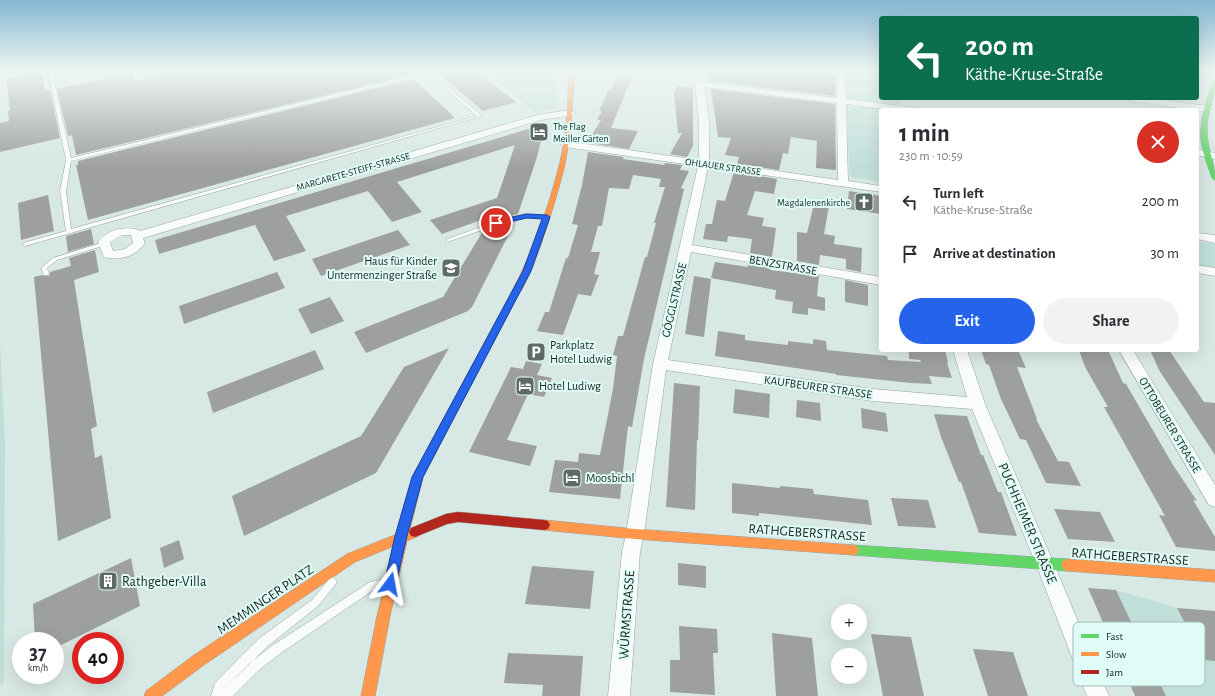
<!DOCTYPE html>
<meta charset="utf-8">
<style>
body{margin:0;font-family:"Alegreya Sans",sans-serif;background:#f2f2f3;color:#2b2b33;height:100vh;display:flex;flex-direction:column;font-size:15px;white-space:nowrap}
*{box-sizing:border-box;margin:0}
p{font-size:13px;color:#7c7c81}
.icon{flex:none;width:22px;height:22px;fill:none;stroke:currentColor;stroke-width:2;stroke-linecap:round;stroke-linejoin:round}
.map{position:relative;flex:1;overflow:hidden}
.side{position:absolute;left:879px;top:108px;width:320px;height:244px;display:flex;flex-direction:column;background:#fff;border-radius:4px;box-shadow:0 4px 16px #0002}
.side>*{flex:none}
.banner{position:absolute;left:879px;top:16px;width:320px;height:84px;border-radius:4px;box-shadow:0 4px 16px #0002;background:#0b6e4f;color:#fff;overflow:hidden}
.controls{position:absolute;left:831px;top:604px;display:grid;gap:8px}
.controls a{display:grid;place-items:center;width:36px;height:36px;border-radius:50%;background:#fff;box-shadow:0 4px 16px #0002;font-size:20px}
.speed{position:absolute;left:12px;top:632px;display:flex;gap:8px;font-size:20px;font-weight:700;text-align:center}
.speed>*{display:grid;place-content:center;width:52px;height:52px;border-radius:50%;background:#fff;box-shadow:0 4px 16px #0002;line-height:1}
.speed small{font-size:10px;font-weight:400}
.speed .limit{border:6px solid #d22;background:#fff;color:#111}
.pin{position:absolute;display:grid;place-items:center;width:34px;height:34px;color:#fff;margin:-17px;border:2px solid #fff;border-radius:50%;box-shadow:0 1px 4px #0007}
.me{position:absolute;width:44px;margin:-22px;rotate:13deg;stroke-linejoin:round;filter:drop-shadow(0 0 3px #0008)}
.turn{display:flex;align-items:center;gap:14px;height:84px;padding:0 20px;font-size:18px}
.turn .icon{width:52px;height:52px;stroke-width:2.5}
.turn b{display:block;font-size:28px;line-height:34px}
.round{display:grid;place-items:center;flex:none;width:42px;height:42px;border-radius:21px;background:#f2f2f3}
.summary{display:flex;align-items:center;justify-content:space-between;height:68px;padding:0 20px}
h1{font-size:24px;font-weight:700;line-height:30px}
.primary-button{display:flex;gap:8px;margin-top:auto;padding:8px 20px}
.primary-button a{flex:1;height:46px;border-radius:24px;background:#2563eb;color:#fff;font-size:16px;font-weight:700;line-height:46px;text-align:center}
.primary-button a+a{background:#f2f2f3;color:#2b2b33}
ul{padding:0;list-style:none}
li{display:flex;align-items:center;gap:12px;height:52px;padding:0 20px}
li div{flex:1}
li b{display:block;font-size:15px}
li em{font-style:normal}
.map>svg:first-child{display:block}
</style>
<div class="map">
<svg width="1215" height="696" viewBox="0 0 1215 696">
<rect width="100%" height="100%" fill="#d8e8e5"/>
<path fill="#c0dfd9" d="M482,71h75l-2,38 -20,3z
M844,71h37v27h19l2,12h-21v72l-31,-5z
M1197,241l18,3v27l-18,-3z
M0,342l5,100 -1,242 -4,2z
M1116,590l61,18 27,52 11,1v35h-49z"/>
<path fill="#9ea09f" d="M181,71h224l4,4 -333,80 -4,-20 -4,1 -11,-47 76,-16 2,8z
M436,71h40l40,31 -33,9z
M708,71l35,4 1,-4h91v25l-125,-15z
M41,72l4,19 5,-1 10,48 -60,14v-29l9,-2 -1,-10 2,-1 -4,-32z
M618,76l14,1 -21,51 27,3 -9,18 -39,-6 2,-8 9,-15h-4l5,-9h-3l10,-22h3z
M414,79l41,39 -367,102 -12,-55h2v-4z
M677,86l16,2v58l-6,11 -17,-3 12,-21h-4l-4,-39z
M711,89l124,15 1,66 -20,-2 1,-27 -26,-4 -3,17 -5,-1 -4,17 -42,-6 2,-7 -14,-2 6,-17 -13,-1z
M545,124l-8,33 -19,57 -30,9 4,-7 -50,18 -12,-14 67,-22 18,-53 -118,37 25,30 -30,10 -24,-31 -82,25 20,35 -32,10 -19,-36 -96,29 -4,-14z
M588,152l36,5 -1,2 41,6 1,-2 17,2 -2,5 9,1 -8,17 3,1 -40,170 -12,68 -4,-1 -8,73 -71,-7 6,-32 23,2 1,-9 21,2 13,-66 4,-33 -4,-1 5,-19h5l22,-79h2l9,-34h-2l11,-36h-6l2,-8 -28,-4 -4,14 -20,-1 -7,38h-4l-7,26h9l-6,22 5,1 -8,21 -13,-2 -15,41 -26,-4 8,-19h4l17,-54h2l10,-33 -6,-1 10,-39z
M734,172l43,7 -3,15 -19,-3 -8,24 17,3 -2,8 14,2 -4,29 -22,-4 2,-14 -24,-3 -1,6 -24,-3 3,-15h6l5,-24 8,1z
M849,191l32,5v18l-34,-5z
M48,195l6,36 -33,9 -3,-37z
M814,204l15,2 -5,28 11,2 -1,8 28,4 -1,24 -15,-3v-10l-26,-4 -1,10 -22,-4v-29l10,1z
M514,224l-42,83 -4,4 -102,42 -12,-21 89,-35 40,-66 18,-6 -6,10 5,3 8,-10z
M91,229l3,15 -26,8 -2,-16z
M398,230l12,15 -89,31 -9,-17z
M95,250l4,22 -25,8 23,146 -6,3 4,29 7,-3 9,63 -53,23 -24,-264 8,-2 2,1h5l1,-4 21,-6 -2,-8z
M715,262l33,5v-4l23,4 -1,3 49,6 -2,20 8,2v13l-17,-3v7l-16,-2 1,-11 -18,-3 1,-9 -65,-12z
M277,272l8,16 -101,36 -5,-18z
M694,276l17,3 -7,58 -19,-3z
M845,280l23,5v21l-23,-4z
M330,297l14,24 -33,13 -13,-25z
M718,331l27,4v5l43,5v-4l25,3v-5l13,2 1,9 60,6 1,4 33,2 -1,-2 -11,-1v-9h36l3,13h-1l5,15 -23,-2 3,8 -21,-1 -75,-8v-1l-121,-18z
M449,348l-73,125 -132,63 -12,-40 129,-60 43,-69z
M315,350l9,19 -111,44 -6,-21z
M981,350h37l8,18 -9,-1 20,52h-1l22,42 11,1 12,24 -35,-3 -20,-43 -6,-1 -19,-40 -12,-34 -3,-1z
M1079,350h29l15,33 3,1 47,81 24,36 -4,-1 22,37v14l-39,-4 -17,-32 6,1 -61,-109h4l-23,-40z
M1150,350h19l35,52 11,1v52l-56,-85z
M526,361l16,3 -5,11 15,3 -8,19 -16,-3 -21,46 30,6 -7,20 -61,-14 42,-85 12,2z
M674,383l26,3 -2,54h-1l-2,70 -29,-3z
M735,389l35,5 -1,24 -36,-5z
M797,400l23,3 1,18 -25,-4z
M861,408l25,5 2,19 -26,-4z
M934,414l33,2 14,39h2l15,37h3l16,44 -38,-3 -18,-51h-2l-18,-45z
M732,483l48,5v-2l33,3 1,5 54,6 4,25 -113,-12v3l-27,-3z
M891,498l37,2 8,28 -38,-2z
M1054,509l46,3 15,30 -47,-3z
M179,540l5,19 -20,9 -4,-20z
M131,558l9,48 -85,42v-7h-20l-2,-37z
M678,563l28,3v22l-28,-3z
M532,566l62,5 -4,38 -65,-5z
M1088,588l28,2 50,106h-31z
M1177,608l38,3v50l-11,-1z
M679,626l38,3 1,24h-5l2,42 -45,-3v-32h10z
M772,633l40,5 6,58h-42z
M871,634l40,3 13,59h-41z
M973,649l40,3 15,44h-40z
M508,653l75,3 -3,40h-38l1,-11 -39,-2z"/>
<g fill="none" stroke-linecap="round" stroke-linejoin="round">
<defs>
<path id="lane" d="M48,71h4l19,87 355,-86 -1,-1h4l53,45 -457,130 -2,-1v-2l43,-12 -6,-40 6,-31zM428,74l49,42 -406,113 -5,-38 5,-30z
M116,71h4v1l-2,1z
M163,71h7l-24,6 -2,-1z
M525,214l22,1 3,2 -3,2 -19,-2 -12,2v2l-9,6 -6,9 -2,1 -3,-2 7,-10 5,-4 -58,20 -2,1 -3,-2 49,-18z
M104,242l3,2 -1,1 -49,15 -10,8 2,6 -1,1h-4l-3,-7 12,-10z
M332,577l3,2 2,3 -2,3 -17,21 -49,39 -46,45 27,-27 23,-18 97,-63 16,-3 3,2 2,3 -2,3 -14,2 -94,64 -23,18 -25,25h-22l4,-13 27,-28 19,-18 51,-37 17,-21z"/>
<path id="street" d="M646,71h50l-2,3 8,8 135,16v-27h8l1,28 71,9 1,2h-26l-46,-6 2,77 33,5v6l-173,-25 -16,78 189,32v8l-190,-33 -23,108 205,29 94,8 -14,-47h14l18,54 69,160 55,132h-22l-51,-132 -64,-155 -99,-8 -207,-31 -22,164 -4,18 -10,144h-22l14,-144 4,-18 27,-170 45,-198 -133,-19 -5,-3 5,-3 134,19v-38l-4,-38 -7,-8 -38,-3zM704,87l133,16 1,77 -129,-19v-39z
M1197,71l18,2v4l-18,-2z
M1126,98h23l59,8 4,3 -4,3 -78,-11z
M570,110l5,3 -2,2 -32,5 -398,118 2,5c-10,14 -25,18 -41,14l-6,-15c10,-13 26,-16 41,-12l1,1 397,-116zM122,235h9l2,8 -8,6 -12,2 -3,-9z
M1197,149l18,4v6l-18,-4z
M1197,233l18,2v8l-18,-4z
M1197,265l18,3v8l-18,-3z
M1119,350h14l82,135v22l-6,-2z"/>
<path id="fast" d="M1215,80c0,18 -8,33 -8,50 0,18 8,32 8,50l-3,-2c-4,-12 -9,-24 -11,-37 -2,-20 6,-40 11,-59z
M514,292l4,3 -95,182 -3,11 -4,2 -4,-2 -1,-3 3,-11 96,-179z
M853,545l214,14 4,2 2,4 -2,4 -4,2 -214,-16 -4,-1 -2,-4 2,-4z"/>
<path id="slow" d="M569,71h6c-2,30 -4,59 -9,88 -3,19 -37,135 -52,139l-4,-3c22,-41 39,-88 50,-133 7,-30 8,-61 9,-91z
M416,480l4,2 1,3 -11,44 5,-2 4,1 2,4 -2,4 -12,5 -17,75 -15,80h-14l16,-80 17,-70 -39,16 -151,103 -42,31h-18l2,-5 48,-36 153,-101 50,-20 14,-49 1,-3z
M544,520l91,9 218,16 4,1 2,4 -2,4 -4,1 -218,-16 -91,-9 -4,-1 -2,-4 2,-4z
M1067,559l148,11v12l-148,-11 -4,-2 -2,-4 2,-4z"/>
<path id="jam" d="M458,512l86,8 4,1 2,4 -2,4 -4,1 -86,-8 -11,2 -32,13 -4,-1 -2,-4 2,-4 35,-14z"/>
</defs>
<use href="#lane" stroke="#95a19f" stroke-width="1"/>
<use href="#street" stroke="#95a19f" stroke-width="1"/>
<use href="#fast" stroke="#95a19f" stroke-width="1"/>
<use href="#slow" stroke="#95a19f" stroke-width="1"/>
<use href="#jam" stroke="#95a19f" stroke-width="1"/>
<use href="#lane" fill="#f9fcfb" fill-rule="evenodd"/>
<use href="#street" fill="#f9fcfb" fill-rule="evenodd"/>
<use href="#fast" fill="#63d668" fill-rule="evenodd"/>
<use href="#slow" fill="#ff974d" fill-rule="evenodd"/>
<use href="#jam" fill="#b3261e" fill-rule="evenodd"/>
</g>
<linearGradient id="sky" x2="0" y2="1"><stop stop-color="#85b6d2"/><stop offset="0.42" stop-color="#edf5f3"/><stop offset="1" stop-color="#edf5f3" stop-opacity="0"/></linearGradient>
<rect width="1215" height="168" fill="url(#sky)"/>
<path fill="#2563eb" stroke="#184099" d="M527,214l20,1 3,2 -19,54 -108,206 -16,59 -11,48 -2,4 -4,2 -5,-2 -1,-4 11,-48 17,-59 111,-206 19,-52 -15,-1 -31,7 -4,-2 1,-2z"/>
<defs>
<symbol id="hotel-square" viewBox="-11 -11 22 22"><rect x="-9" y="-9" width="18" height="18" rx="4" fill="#5d6a67" stroke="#dffcf6"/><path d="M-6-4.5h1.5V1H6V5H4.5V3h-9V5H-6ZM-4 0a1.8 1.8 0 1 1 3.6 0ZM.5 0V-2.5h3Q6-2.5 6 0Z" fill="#fff"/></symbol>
<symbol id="church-square" viewBox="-11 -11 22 22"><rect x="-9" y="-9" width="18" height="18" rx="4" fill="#5d6a67" stroke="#dffcf6"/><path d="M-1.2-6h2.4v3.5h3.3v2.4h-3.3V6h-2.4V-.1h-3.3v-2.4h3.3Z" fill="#fff"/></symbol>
<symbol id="school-square" viewBox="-11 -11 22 22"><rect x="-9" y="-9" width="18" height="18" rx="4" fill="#5d6a67" stroke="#dffcf6"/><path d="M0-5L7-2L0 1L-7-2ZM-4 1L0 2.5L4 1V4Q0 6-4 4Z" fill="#fff"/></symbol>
<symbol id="parking-square" viewBox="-11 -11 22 22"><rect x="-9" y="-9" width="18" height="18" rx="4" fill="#5d6a67" stroke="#dffcf6"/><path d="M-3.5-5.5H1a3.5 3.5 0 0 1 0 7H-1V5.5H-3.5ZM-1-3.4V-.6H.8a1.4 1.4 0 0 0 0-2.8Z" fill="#fff"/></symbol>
<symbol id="building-square" viewBox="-11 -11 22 22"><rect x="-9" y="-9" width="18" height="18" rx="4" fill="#5d6a67" stroke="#dffcf6"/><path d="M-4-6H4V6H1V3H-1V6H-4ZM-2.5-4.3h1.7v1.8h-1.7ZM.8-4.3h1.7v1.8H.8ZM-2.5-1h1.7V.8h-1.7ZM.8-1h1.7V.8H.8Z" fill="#fff"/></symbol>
</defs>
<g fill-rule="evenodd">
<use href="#hotel-square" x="528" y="121" width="22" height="22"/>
<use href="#church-square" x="853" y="191" width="22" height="22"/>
<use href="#school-square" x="440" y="257" width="22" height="22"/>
<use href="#parking-square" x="525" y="341" width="22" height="22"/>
<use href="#hotel-square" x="514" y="375" width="22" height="22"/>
<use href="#hotel-square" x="561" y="467" width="22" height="22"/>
<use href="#building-square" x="97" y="570" width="22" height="22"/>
</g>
<g text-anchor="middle" stroke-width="4" stroke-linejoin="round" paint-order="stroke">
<g font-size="10" fill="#1b2623" stroke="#dffcf6" text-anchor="start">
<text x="553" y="130">The Flag<tspan x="553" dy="12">Meiller Gärten</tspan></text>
<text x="850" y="206" text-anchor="end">Magdalenenkirche</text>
</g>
<g font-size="10" fill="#1b2623" stroke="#dffcf6">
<text transform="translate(723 166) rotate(8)" y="4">OHLAUER STRASSE</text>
<text transform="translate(353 171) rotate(-16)" y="4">MARGARETE-STEIFF-STRASSE</text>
</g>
<g font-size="12" fill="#1b2623" stroke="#dffcf6" text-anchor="start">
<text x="437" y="265" text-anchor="end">Haus für Kinder<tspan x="437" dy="14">Untermenzinger Straße</tspan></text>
<text x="550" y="349">Parkplatz<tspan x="550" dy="14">Hotel Ludwig</tspan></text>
<text x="539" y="390">Hotel Ludiwg</text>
<text x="586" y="482">Moosbichl</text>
</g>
<g font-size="12" fill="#1b2623" stroke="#dffcf6">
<text transform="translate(783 265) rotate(10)" y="4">BENZSTRASSE</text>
<text transform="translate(674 300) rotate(-77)" y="4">GÖGGLSTRASSE</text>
<text transform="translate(818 387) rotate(8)" y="4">KAUFBEURER STRASSE</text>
<text transform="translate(1170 425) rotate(59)" y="4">OTTOBEURER STRASSE</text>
</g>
<g font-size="14" fill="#1b2623" stroke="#dffcf6">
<text transform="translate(1028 523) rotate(67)" y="5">PUCHHEIMER STRASSE</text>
<text transform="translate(807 532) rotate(4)" y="5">RATHGEBERSTRASSE</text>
<text transform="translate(1130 556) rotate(4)" y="5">RATHGEBERSTRASSE</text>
<text transform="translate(265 599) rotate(-34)" y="5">MEMMINGER PLATZ</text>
<text transform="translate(626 615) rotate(-86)" y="5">WÜRMSTRASSE</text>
</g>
<g font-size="14" fill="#1b2623" stroke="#dffcf6" text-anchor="start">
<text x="122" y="586">Rathgeber-Villa</text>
</g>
</g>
<rect x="1073" y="622" width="132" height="64" rx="6" fill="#dffcf6" stroke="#a4bcb7" stroke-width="1"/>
<rect x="1081" y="634" width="18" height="4" fill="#63d668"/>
<rect x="1081" y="652" width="18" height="4" fill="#ff974d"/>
<rect x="1081" y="670" width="18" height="4" fill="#b3261e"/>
<g font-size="11" fill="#1b2623">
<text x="1106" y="640">Fast</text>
<text x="1106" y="658">Slow</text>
<text x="1106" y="676">Jam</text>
</g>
</svg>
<div class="controls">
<a>+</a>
<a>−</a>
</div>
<div class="speed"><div>37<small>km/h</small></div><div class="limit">40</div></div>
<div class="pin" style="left:496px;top:223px;background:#d93025"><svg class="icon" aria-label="arrive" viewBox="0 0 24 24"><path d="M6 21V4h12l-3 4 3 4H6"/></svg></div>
<svg class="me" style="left:390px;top:584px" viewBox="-20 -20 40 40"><path d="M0-17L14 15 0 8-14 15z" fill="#2563eb" stroke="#fff" stroke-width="4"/></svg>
<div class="banner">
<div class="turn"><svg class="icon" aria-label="left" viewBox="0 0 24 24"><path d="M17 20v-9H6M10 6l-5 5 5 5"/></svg><div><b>200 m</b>Käthe-Kruse-Straße</div></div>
</div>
<section class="side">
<div class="summary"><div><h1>1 min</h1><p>230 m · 10:59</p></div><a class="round" style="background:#d93025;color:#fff"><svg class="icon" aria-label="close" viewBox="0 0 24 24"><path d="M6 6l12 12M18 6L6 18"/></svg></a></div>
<ul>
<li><svg class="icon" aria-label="left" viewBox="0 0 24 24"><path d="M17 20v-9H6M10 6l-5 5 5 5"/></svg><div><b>Turn left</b><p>Käthe-Kruse-Straße</p></div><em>200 m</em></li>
<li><svg class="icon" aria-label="arrive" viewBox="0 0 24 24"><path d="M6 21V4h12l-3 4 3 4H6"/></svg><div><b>Arrive at destination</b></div><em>30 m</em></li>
</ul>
<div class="primary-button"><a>Exit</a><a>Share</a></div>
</section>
</div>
